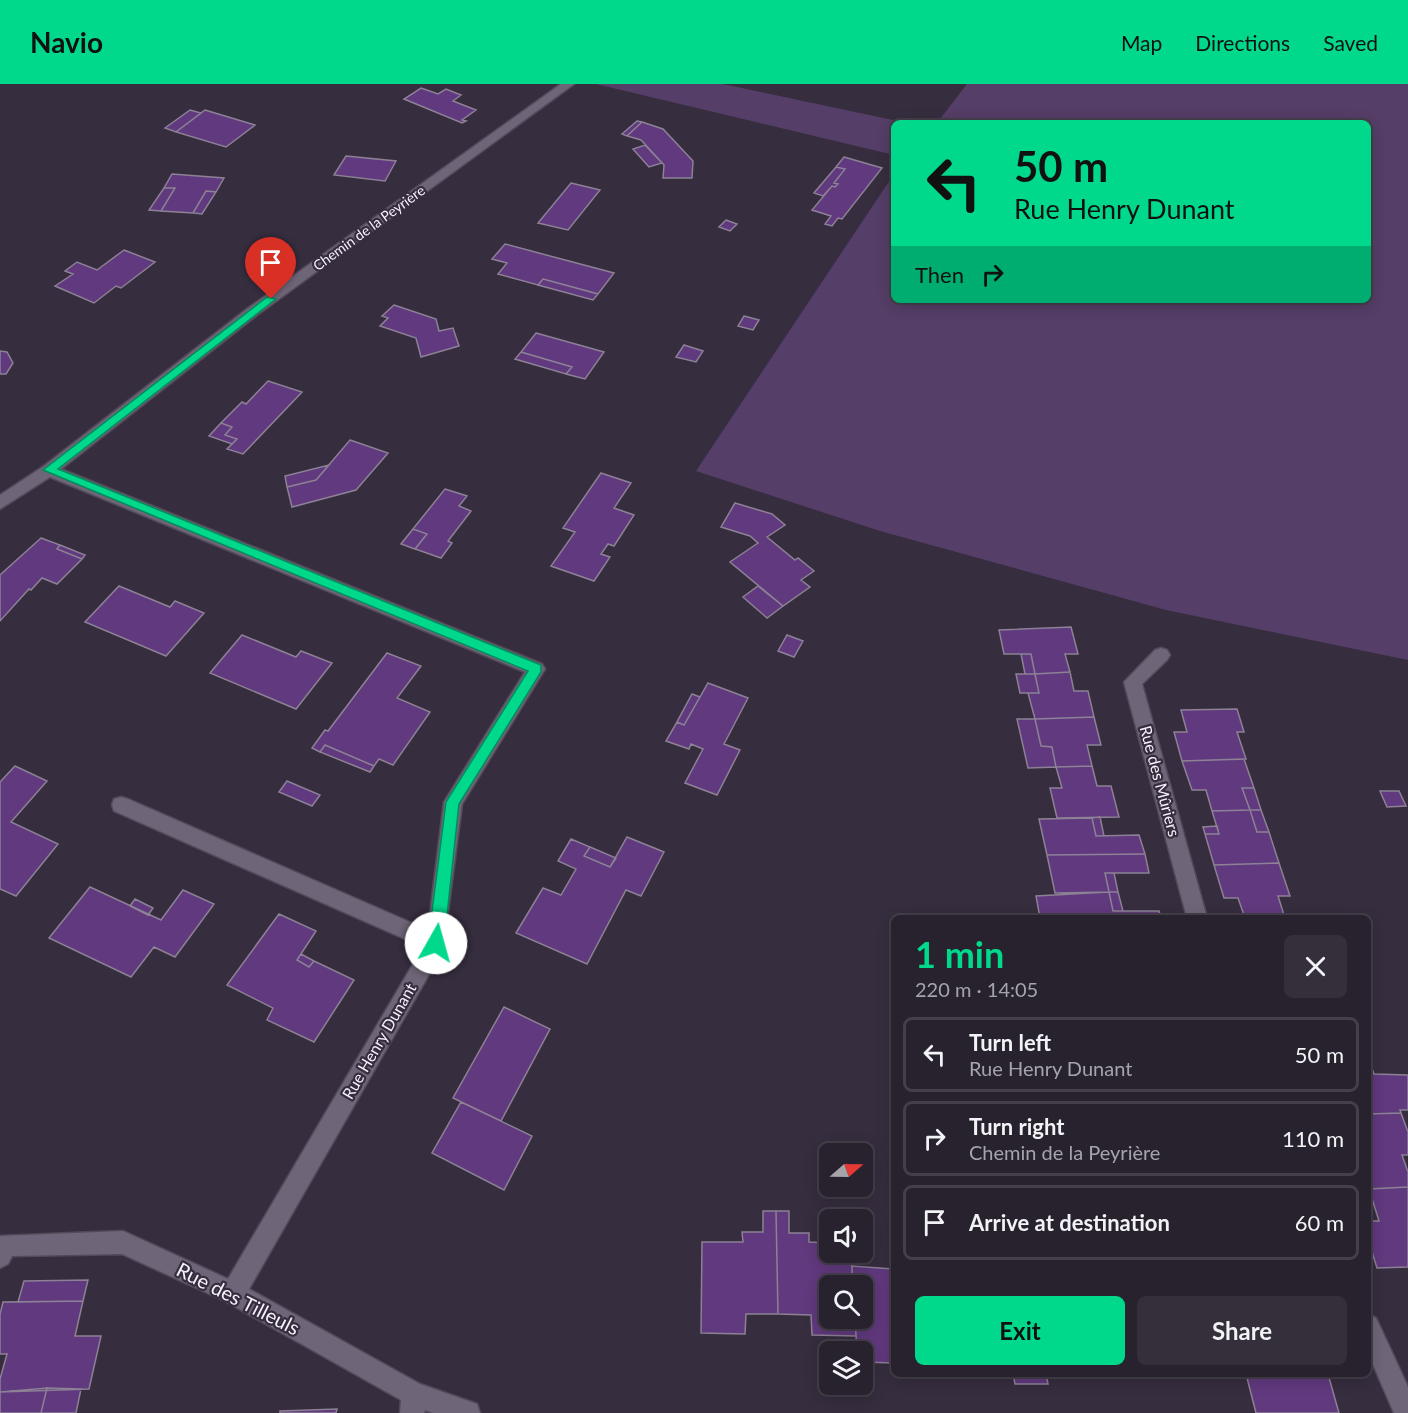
<!DOCTYPE html>
<meta charset="utf-8">
<style>
body{margin:0;font-family:Lato,sans-serif;background:#342f3a;color:#f1f3f6;height:100vh;display:flex;flex-direction:column;font-size:22px;white-space:nowrap}
*{box-sizing:border-box;margin:0}
p{font-size:20px;color:#a5a4aa}
.icon{flex:none;width:33px;height:33px;fill:none;stroke:currentColor;stroke-width:2;stroke-linecap:round;stroke-linejoin:round}
.map{position:relative;flex:1;overflow:hidden}
.sheet{position:absolute;left:891px;top:831px;width:480px;height:462px;display:flex;flex-direction:column;background:#28222e;border-radius:9px;box-shadow:0 3px 15px #0003,0 0 0 2px #443f4a}
.sheet>*{flex:none}
.banner{position:absolute;left:891px;top:36px;width:480px;height:183px;border-radius:9px;box-shadow:0 3px 15px #0003,0 0 0 2px #443f4a;background:#00d98c;color:#111;overflow:hidden}
.needle{width:39px;rotate:70deg}
.fabs{position:absolute;left:819px;top:1059px;display:grid;gap:12px}
.fabs a{display:grid;place-items:center;width:54px;height:54px;border-radius:9px;background:#28222e;box-shadow:0 3px 15px #0003,0 0 0 2px #443f4a;font-size:30px}
.pin{position:absolute;display:grid;place-items:center;width:51px;height:51px;color:#fff;margin:-62px -26px;border-radius:50% 50% 50% 0;rotate:-45deg;box-shadow:0 0 6px #0007}
.pin .icon{rotate:45deg}
.me{position:absolute;width:66px;margin:-33px;rotate:7deg;stroke-linejoin:round;filter:drop-shadow(0 0 4px #0008)}
.turn{display:flex;align-items:center;gap:21px;height:126px;padding:0 24px;font-size:27px}
.turn .icon{width:78px;height:78px;stroke-width:2.5}
.turn b{display:block;font-size:42px;line-height:51px}
.then{display:flex;align-items:center;height:57px;padding:0 24px;background:#0003;gap:12px;font-size:22px}
.round{display:grid;place-items:center;flex:none;width:63px;height:63px;border-radius:9px;background:#342f3a}
.overview{display:flex;align-items:center;justify-content:space-between;height:102px;padding:0 24px}
h1{font-size:36px;font-weight:700;line-height:45px;color:#00d98c}
.primary-button{display:flex;gap:12px;margin-top:auto;padding:12px 24px}
.primary-button a{flex:1;height:69px;border-radius:9px;background:#00d98c;color:#111;font-size:24px;font-weight:700;line-height:69px;text-align:center}
.primary-button a+a{background:#342f3a;color:#f1f3f6}
ul{padding:0;list-style:none}
li{display:flex;align-items:center;gap:18px;height:75px;margin:0 12px 9px;padding:0 12px;border:3px solid #443f4a;border-radius:9px}
li div{flex:1}
li b{display:block;font-size:22px}
li em{font-style:normal}
header{display:flex;align-items:center;gap:36px;box-sizing:border-box;height:84px;padding:0 30px;background:#00d98c;color:#111}
header strong{font-size:28px}
nav{display:flex;gap:33px;margin-inline-start:auto;font-size:21px}
.map>svg:first-child{display:block}
</style>
<header>
<strong>Navio</strong>
<nav><a>Map</a><a>Directions</a><a>Saved</a></nav>
</header>
<div class="map">
<svg width="1408" height="1329" viewBox="0 0 1408 1329">
<rect width="100%" height="100%" fill="#362d3e"/>
<path fill="#553e67" d="M596,0h127l184,39h-13v32z
M967,0h441v576l-242,-50 -286,-79 -184,-60 198,-297v126h474v-177h-431z"/>
<path fill="#61397e" stroke="#8c8195" stroke-width="1.5" d="M421,4l17,6 8,-5 15,6 -8,6 23,9 -14,10 4,1 -4,2 -58,-24z
M190,26l11,3 -25,19 -11,-4z
M205,26l50,15 -29,22 -50,-15z
M637,37l5,1 -15,14 -5,-2z
M642,38l21,7 30,32 -1,17h-29l1,-13 -23,-25 -14,-4z
M645,61l17,18 -13,4 -16,-18z
M346,72l50,5 -11,20 -51,-6z
M844,73l38,11 -40,51 -4,-1 -6,8 -7,-2 6,-8 -19,-6 20,-24 3,1 3,-3 -4,-1 11,-14 -9,-2z
M836,83l9,2 -11,14 4,1 -3,3 -3,-1 -9,10 -9,-3z
M172,90l52,4 -8,14 -10,-1 -13,22 -32,-2 14,-23h-11z
M571,99l29,7 -32,40 -30,-7z
M164,104h11l-14,23 -12,-1z
M206,107l10,1 -14,22 -9,-1z
M726,136l11,4 -7,7 -11,-4z
M505,160l109,29 -16,21 -55,-15 -5,6 -40,-11 9,-11 -15,-4z
M124,166l31,12 -34,26 -5,-2 -22,17 -39,-17 18,-12 -8,-3 12,-9 20,8z
M543,195l55,15 -5,6 -55,-15z
M394,221l42,14 3,12 14,-3 6,18 -38,11 -5,-19 -36,-12 8,-8 -6,-2z
M744,232l15,4 -6,10 -15,-4z
M536,249l68,19 -19,27 -19,-5 6,-7 -51,-15z
M684,261l19,6 -7,11 -20,-5z
M0,267l7,1 6,11 -7,11h-6z
M521,268l51,15 -6,7 -51,-15z
M268,297l34,11 -59,62 -16,-5 10,-10 -12,-4 7,-8 -11,-4 21,-21 4,2z
M221,339l11,4 -7,8 12,4 -5,5 -23,-8z
M350,356l38,13 -32,37 -64,17 -5,-20 29,-7z
M329,381l-13,15 -29,7 -2,-11z
M601,389l30,10 -17,25 20,7 -20,31 -6,-2 -7,10 9,3 -16,24 -43,-15 24,-34 -12,-4z
M445,405l22,7 -8,10 12,5 -23,30 4,2 -11,15 -26,-9 12,-15 -14,-5z
M735,419l37,11 13,11 -18,12 28,23 3,-2 16,13 -13,9 9,7 -27,19 -53,-44 28,-19 -8,-7 -29,-9z
M413,445l14,5 -12,15 -14,-5z
M41,454l19,7 -3,4 25,10 -25,25 -15,-6 -11,12 -2,-1 -29,32v-46z
M60,461l25,10 -3,4 -25,-10z
M119,502l51,21 5,-6 29,12 -38,43 -81,-34z
M758,502l25,20 -16,12 -24,-21z
M1071,543l7,27h-13l5,18 -35,2 -4,-20h-27l-5,-24z
M242,551l54,22 5,-6 31,12 -36,46 -86,-36z
M787,551l16,6 -9,16 -16,-6z
M387,569l34,13 -24,32 33,14 -37,53 -14,-6 -5,7 -49,-21 -5,7 -8,-4 13,-18 3,1z
M1021,570h10l4,20h-10z
M1070,588l4,19h14l6,26 -59,2 -7,-26h11l-4,-19z
M1016,590h19l4,19h-19z
M708,599l40,15 -24,46 16,6 -23,45 -32,-12 18,-34 -12,-5 -2,5 -23,-8 11,-19 7,3z
M692,610l8,3 -16,28 -7,-3z
M1237,625l7,23h-7l9,27 -64,2 -8,-29h13l-6,-22z
M1094,633l7,28h-14l5,21 -36,1 -4,-20 -11,-1 -6,-27z
M1017,635h18l6,27 11,1 4,20 -28,1z
M325,661l49,21 -4,6 -50,-20z
M1244,675l10,29h-12l8,22 -38,1 -6,-21h-14l-10,-29z
M15,682l32,15 -36,41 47,22 -42,52 -16,-7v-107z
M1092,682l5,20h14l8,31 -62,1 -7,-30h12l-6,-21z
M287,697l33,14 -8,11 -33,-14z
M1242,704h12l7,22h-11z
M1380,707h19l7,15 -19,1z
M1250,726h11l8,22h-12z
M1250,726l7,22h12l10,31 -65,2 -9,-31h14l-7,-23z
M1100,733l4,19h-8l-4,-18z
M1092,734l4,18 43,-1 6,19 -98,1 -8,-36z
M1217,742l2,8h-14l-2,-7z
M627,753l37,15 -23,44 -15,-6 -39,74 -71,-31 27,-45 18,7 15,-26 -18,-8 13,-22 19,8 -6,9 26,11z
M590,763l26,11 -6,9 -26,-11z
M1145,770l4,19h-44l4,19 -54,1 -8,-38z
M1279,779l11,33h-12l7,22h-40l-7,-20h-14l-10,-33z
M1105,789h9l4,19h-9z
M90,803l71,33 22,-30 31,14 -39,53 -21,-10 -23,30 -82,-39z
M1109,808l4,19h46l2,7h-121l-4,-22z
M1109,808h9l5,19h-10z
M135,815l18,9 -5,7 -18,-9z
M279,830l37,17 -19,29 12,7 5,-6 40,19 -40,62 -47,-22 6,-12 -46,-23z
M301,870l13,7 -5,6 -12,-7z
M504,923l46,22 -49,92 -48,-23z
M1368,974l6,16 34,1v35h-8l1,3 -33,1z
M461,1018l71,34 -28,54 -72,-37z
M1401,1029l7,19v23h-6l6,17v15l-39,2 -1,-75z
M1408,1103v80l-31,1 -9,-29v-18h11l-10,-32z
M763,1127h13l2,103h-32l-1,20 -44,-1 1,-91h41l-1,-10h21z
M776,1127h13v22h20v9l21,1v9h21l2,34h-23v32h25l1,18 -44,-1 -1,-20 -33,-1z
M892,1175h2v104l-32,-1v-10h-5l-2,-34h7v-32h-9l-1,-20 41,3z
M88,1196l-5,21 -65,1 6,-21z
M83,1217l-8,35h26l-12,53 -89,3v-13l7,-25h-7v-40l3,-12z
M1013,1290h33l2,10h-33z
M1246,1290h82l11,39h-83z
M47,1304l-6,25h-41v-21z
M47,1304l34,1 -5,24h-35z
M337,1325l-1,4h-56v-2z"/>
<g fill="none" stroke-linecap="round" stroke-linejoin="round">
<defs>
<path id="street" d="M561,0h13l-317,231 -196,154 481,195 3,5 -83,135 -19,146 -194,339 171,95 57,20 3,9h-47l-8,-3 -1,3h-24l1,-13 -176,-99 -103,-47 -110,2 -4,8 -8,4v-32l123,-5 105,48 195,-332 -309,-136 -2,-6 2,-6 7,-2 7,2 300,131 16,-128 81,-130 -475,-195 -50,32v-14l44,-29 203,-157z
M1161,564l6,2 3,5 -3,5 -25,24 65,234h-20l-63,-236 31,-32z
M1368,1230l8,4 32,69v26h-14l-26,-60z"/>
</defs>
<use href="#street" stroke="#524a59" stroke-width="3"/>
<use href="#street" fill="#6f6578" fill-rule="evenodd"/>
</g>
<path fill="#00d98c" stroke="#008d5b" stroke-width="1.5" d="M267,213l9,2 -218,170 483,196v7l-82,132 -15,139 -3,5 -5,2 -5,-2 -3,-5 18,-141 82,-131 -485,-201z"/>
<g text-anchor="middle" stroke-width="4.5" stroke-linejoin="round" paint-order="stroke">
<g font-size="14" fill="#f7f1fc" stroke="#362d3e">
<text transform="translate(369 144) rotate(-36)" y="5">Chemin de la Peyrière</text>
</g>
<g font-size="16" fill="#f7f1fc" stroke="#362d3e">
<text transform="translate(1160 697) rotate(75)" y="6">Rue des Mûriers</text>
<text transform="translate(379 957) rotate(-60)" y="6">Rue Henry Dunant</text>
</g>
<g font-size="20" fill="#f7f1fc" stroke="#362d3e">
<text transform="translate(238 1215) rotate(27)" y="7">Rue des Tilleuls</text>
</g>
</g>
</svg>
<div class="fabs">
<a><svg class="needle" viewBox="-14 -14 28 28"><path d="M0-13l5 13h-10z" fill="#e53935"/><path d="M0 13l5-13h-10z" fill="#a5a4aa"/></svg></a>
<a><svg class="icon" aria-label="sound" viewBox="0 0 24 24"><path d="M4 9h4l5-4v14l-5-4H4zM17 9q2 3 0 6"/></svg></a>
<a><svg class="icon" aria-label="search" viewBox="0 0 24 24"><circle cx="10" cy="10" r="6"/><path d="M15 15l6 6"/></svg></a>
<a><svg class="icon" aria-label="layers" viewBox="0 0 24 24"><path d="M12 4l9 5-9 5-9-5zM3 14l9 5 9-5"/></svg></a>
</div>
<div class="pin" style="left:271px;top:215px;background:#d93025"><svg class="icon" aria-label="arrive" viewBox="0 0 24 24"><path d="M6 21V4h12l-3 4 3 4H6"/></svg></div>
<svg class="me" style="left:436px;top:859px" viewBox="-20 -20 40 40"><circle r="19" fill="#fff"/><path d="M0-13L10 11 0 6-10 11z" fill="#00d98c"/></svg>
<div class="banner">
<div class="turn"><svg class="icon" aria-label="left" viewBox="0 0 24 24"><path d="M17 20v-9H6M10 6l-5 5 5 5"/></svg><div><b>50 m</b>Rue Henry Dunant</div></div>
<div class="then">Then<svg class="icon" aria-label="right" viewBox="0 0 24 24"><path d="M7 20v-9h11M14 6l5 5-5 5"/></svg></div>
</div>
<section class="sheet">
<div class="overview"><div><h1>1 min</h1><p>220 m · 14:05</p></div><a class="round"><svg class="icon" aria-label="close" viewBox="0 0 24 24"><path d="M6 6l12 12M18 6L6 18"/></svg></a></div>
<ul>
<li><svg class="icon" aria-label="left" viewBox="0 0 24 24"><path d="M17 20v-9H6M10 6l-5 5 5 5"/></svg><div><b>Turn left</b><p>Rue Henry Dunant</p></div><em>50 m</em></li>
<li><svg class="icon" aria-label="right" viewBox="0 0 24 24"><path d="M7 20v-9h11M14 6l5 5-5 5"/></svg><div><b>Turn right</b><p>Chemin de la Peyrière</p></div><em>110 m</em></li>
<li><svg class="icon" aria-label="arrive" viewBox="0 0 24 24"><path d="M6 21V4h12l-3 4 3 4H6"/></svg><div><b>Arrive at destination</b></div><em>60 m</em></li>
</ul>
<div class="primary-button"><a>Exit</a><a>Share</a></div>
</section>
</div>
